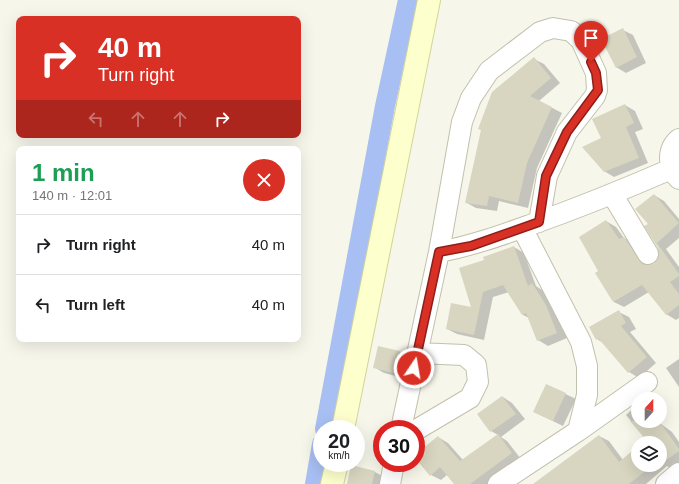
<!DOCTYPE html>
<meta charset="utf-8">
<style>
body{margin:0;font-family:Helvetica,sans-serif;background:#f6f6f6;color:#202124;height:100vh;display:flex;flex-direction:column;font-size:15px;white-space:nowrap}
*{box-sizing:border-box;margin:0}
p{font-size:13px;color:#757577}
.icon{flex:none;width:22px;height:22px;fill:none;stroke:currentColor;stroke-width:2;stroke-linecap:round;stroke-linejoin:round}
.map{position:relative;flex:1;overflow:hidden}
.panel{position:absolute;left:16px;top:146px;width:285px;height:196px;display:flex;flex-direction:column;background:#fff;border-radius:8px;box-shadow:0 4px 16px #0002}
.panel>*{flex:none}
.top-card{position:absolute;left:16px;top:16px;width:285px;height:122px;border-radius:8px;box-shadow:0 4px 16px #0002;background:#d93025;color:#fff;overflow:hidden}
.needle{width:26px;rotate:21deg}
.controls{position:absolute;left:631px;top:392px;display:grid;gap:8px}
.controls a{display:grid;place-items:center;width:36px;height:36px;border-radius:50%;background:#fff;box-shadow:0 4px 16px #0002;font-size:20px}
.speed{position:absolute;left:313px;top:420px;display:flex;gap:8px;font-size:20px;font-weight:700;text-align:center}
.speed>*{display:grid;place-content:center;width:52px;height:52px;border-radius:50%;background:#fff;box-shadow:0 4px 16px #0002;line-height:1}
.speed small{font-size:10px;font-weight:400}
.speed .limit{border:6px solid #d22;background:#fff;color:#111}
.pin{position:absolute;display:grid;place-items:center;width:34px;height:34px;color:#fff;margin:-41px -17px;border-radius:50% 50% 50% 0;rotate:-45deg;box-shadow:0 0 4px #0007}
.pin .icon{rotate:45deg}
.me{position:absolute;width:44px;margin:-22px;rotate:12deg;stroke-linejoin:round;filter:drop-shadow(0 0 3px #0008)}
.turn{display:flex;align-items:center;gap:14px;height:84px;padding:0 16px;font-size:18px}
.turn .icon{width:52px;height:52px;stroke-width:2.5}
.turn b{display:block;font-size:28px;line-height:34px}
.lanes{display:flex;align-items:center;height:38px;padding:0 16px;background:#0003;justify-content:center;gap:20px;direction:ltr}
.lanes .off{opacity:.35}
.round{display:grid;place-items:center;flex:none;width:42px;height:42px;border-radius:21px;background:#f6f6f6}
.head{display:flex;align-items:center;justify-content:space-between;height:68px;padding:0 16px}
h1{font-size:24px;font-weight:600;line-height:30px;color:#1e9e55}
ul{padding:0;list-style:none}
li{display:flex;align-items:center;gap:12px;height:60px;padding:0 16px;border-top:1px solid #e0e0e0}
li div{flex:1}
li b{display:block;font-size:15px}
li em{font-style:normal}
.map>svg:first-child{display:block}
</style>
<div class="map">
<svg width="679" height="484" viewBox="0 0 679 484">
<rect width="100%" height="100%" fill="#f6f6eb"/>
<path fill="#0003" d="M623,30l10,5 13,28 -20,10 -10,-6z
M534,59l10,5 16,19 -21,18 23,12 -25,55 -9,40 -29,-7 -2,10 -21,-3 -9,-5z
M625,105l10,6 8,18 -8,3 13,31 -34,14 -10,-6 -2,-33z
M654,195l10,6 15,18v19l-13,11 13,18v51l-3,2 -10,-6 -17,-22 -25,15 -10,-5 -17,-29 2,-2 7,-50 10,6 8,11 10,5 15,23 5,-1 5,-5v-12l-10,-24z
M514,247l10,6 12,33 6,4 14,22 11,26 -19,8 -10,-6 -9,-22 -6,-3 -14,-23 -16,5 -9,43 -27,-6 -10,-5 26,-20 12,-48z
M619,312l10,5 7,12 -6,3 26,31 -17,15 -10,-6 -26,-29 -6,-4z
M399,352l10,5 -5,21 -20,-5 -10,-6z
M679,359v28l-13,-19z
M547,385l29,14 -13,27 -29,-14z
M503,397l9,6 13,16 -24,18 6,4 14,18 -33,25h-33l-8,-9 -6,5 -10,-5 -15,-20 22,-18 10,6 15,17 35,-25 -7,-4z
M638,404v17h19l15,11 7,10v22l-8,5 -4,-3 -21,18h-111l64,-48 10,5 14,19 15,-12v17h22v-22h-16l3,-3 -21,-25z
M375,472l9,5 -1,7h-35z"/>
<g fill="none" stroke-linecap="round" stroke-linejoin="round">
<path stroke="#a8bff3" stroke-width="20" d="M325,429l60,-323 23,-106
M315,484l7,-40"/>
</g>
<path fill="#d8d5c0" d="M623,28l14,29 -21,11 -15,-29z
M534,57l17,21 -21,18 22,11 -25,56 -9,40 -29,-7 -2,10 -22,-3 16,-73 -3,-1 14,-37z
M625,104l9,19 -8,4 13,31 -35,14 -22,-25 19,-9 -9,-19z
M654,194l25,29 -22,20 22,31v2l-9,6 9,12v11l-13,10 -24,-30 -29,17 -18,-29 3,-2 -19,-34 27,-17 13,19 5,-2 18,27 6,1 6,-1 4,-5v-11l-14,-22 4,-2 -13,-15z
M514,246l14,40 4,-3 14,22 11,28 -20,8 -11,-28 -4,2 -19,-30 -20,7 -9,43 -28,-6 5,-26 20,4 -12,-39 25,-8 -1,-3z
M619,310l7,13 -5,3 26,31 -19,16 -30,-35 -2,2 -7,-13z
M378,346l22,5 -6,22 -21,-5z
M546,384l20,9 -13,28 -20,-9z
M502,396l14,18 -26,18 -13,-18z
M630,421h29l20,28v2l-18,13 -1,-21h-18l4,-3z
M498,434l14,19 -42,31h-16l-14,-17 -10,9 -14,-17v-5l22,-18 22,25z
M599,435l20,27 19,-16v19h15l-24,19h-96z
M351,465l24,6 -3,13h-25z"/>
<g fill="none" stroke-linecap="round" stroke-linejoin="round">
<defs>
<path id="street" d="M679,139c-12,10 -12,29 0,40
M612,194l36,60
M522,228l59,114 6,24v29l-9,36
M439,252c32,-6 60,-16 91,-27 48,-17 95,-36 141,-56
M401,429l38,-177 23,-130 9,-24 18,-27 51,-39 13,-4 18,3 10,9 15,33 1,17 -2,6 -28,36 -20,44 -8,46
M416,430l54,-32 8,-16 -2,-17 -12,-10 -47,-2
M390,484l4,-21
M498,484l80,-53 69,-49
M666,484l13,-11"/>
<path id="secondary" d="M343,429l86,-429
M332,484l5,-21"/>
</defs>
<use href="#street" stroke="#c2c1ad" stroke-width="22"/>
<use href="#secondary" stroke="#d2d398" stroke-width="24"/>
<use href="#street" stroke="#fff" stroke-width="20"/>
<use href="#secondary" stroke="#fdffcc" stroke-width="22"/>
</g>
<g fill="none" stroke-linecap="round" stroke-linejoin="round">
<defs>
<path id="route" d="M414,368l25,-116 32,-6 68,-24 7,-46 21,-44 31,-42 -2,-17 -5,-11"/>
</defs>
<use href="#route" stroke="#8d1f18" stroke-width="10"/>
<use href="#route" stroke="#d93025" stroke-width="7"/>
</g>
</svg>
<div class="controls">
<a><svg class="needle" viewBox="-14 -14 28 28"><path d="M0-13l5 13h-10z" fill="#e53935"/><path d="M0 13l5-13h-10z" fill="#757577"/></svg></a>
<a><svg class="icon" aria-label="layers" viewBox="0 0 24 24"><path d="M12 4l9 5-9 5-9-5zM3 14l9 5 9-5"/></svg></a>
</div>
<div class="speed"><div>20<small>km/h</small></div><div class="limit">30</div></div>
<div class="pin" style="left:591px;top:62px;background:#d93025"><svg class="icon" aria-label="arrive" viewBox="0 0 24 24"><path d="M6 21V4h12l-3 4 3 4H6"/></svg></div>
<svg class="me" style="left:414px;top:368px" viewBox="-20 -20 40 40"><circle r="17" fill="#d93025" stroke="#fff" stroke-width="3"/><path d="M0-11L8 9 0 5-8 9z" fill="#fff"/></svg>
<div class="top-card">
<div class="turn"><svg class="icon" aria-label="right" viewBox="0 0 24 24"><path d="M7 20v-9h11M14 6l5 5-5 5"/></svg><div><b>40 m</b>Turn right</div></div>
<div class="lanes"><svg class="icon off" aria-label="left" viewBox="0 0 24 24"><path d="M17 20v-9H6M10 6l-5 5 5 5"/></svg><svg class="icon off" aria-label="ahead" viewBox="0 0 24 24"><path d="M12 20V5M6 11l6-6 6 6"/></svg><svg class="icon off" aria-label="ahead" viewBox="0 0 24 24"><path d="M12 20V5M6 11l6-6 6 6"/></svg><svg class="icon" aria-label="right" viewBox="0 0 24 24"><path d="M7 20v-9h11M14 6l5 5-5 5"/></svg></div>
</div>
<section class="panel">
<div class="head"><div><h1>1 min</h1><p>140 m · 12:01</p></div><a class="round" style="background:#d93025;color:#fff"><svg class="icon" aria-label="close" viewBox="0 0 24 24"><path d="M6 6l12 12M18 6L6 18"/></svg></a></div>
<ul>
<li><svg class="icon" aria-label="right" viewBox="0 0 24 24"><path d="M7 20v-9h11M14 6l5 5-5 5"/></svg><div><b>Turn right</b></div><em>40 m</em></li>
<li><svg class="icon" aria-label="left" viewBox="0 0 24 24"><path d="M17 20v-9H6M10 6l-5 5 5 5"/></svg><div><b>Turn left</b></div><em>40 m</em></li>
</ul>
</section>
</div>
